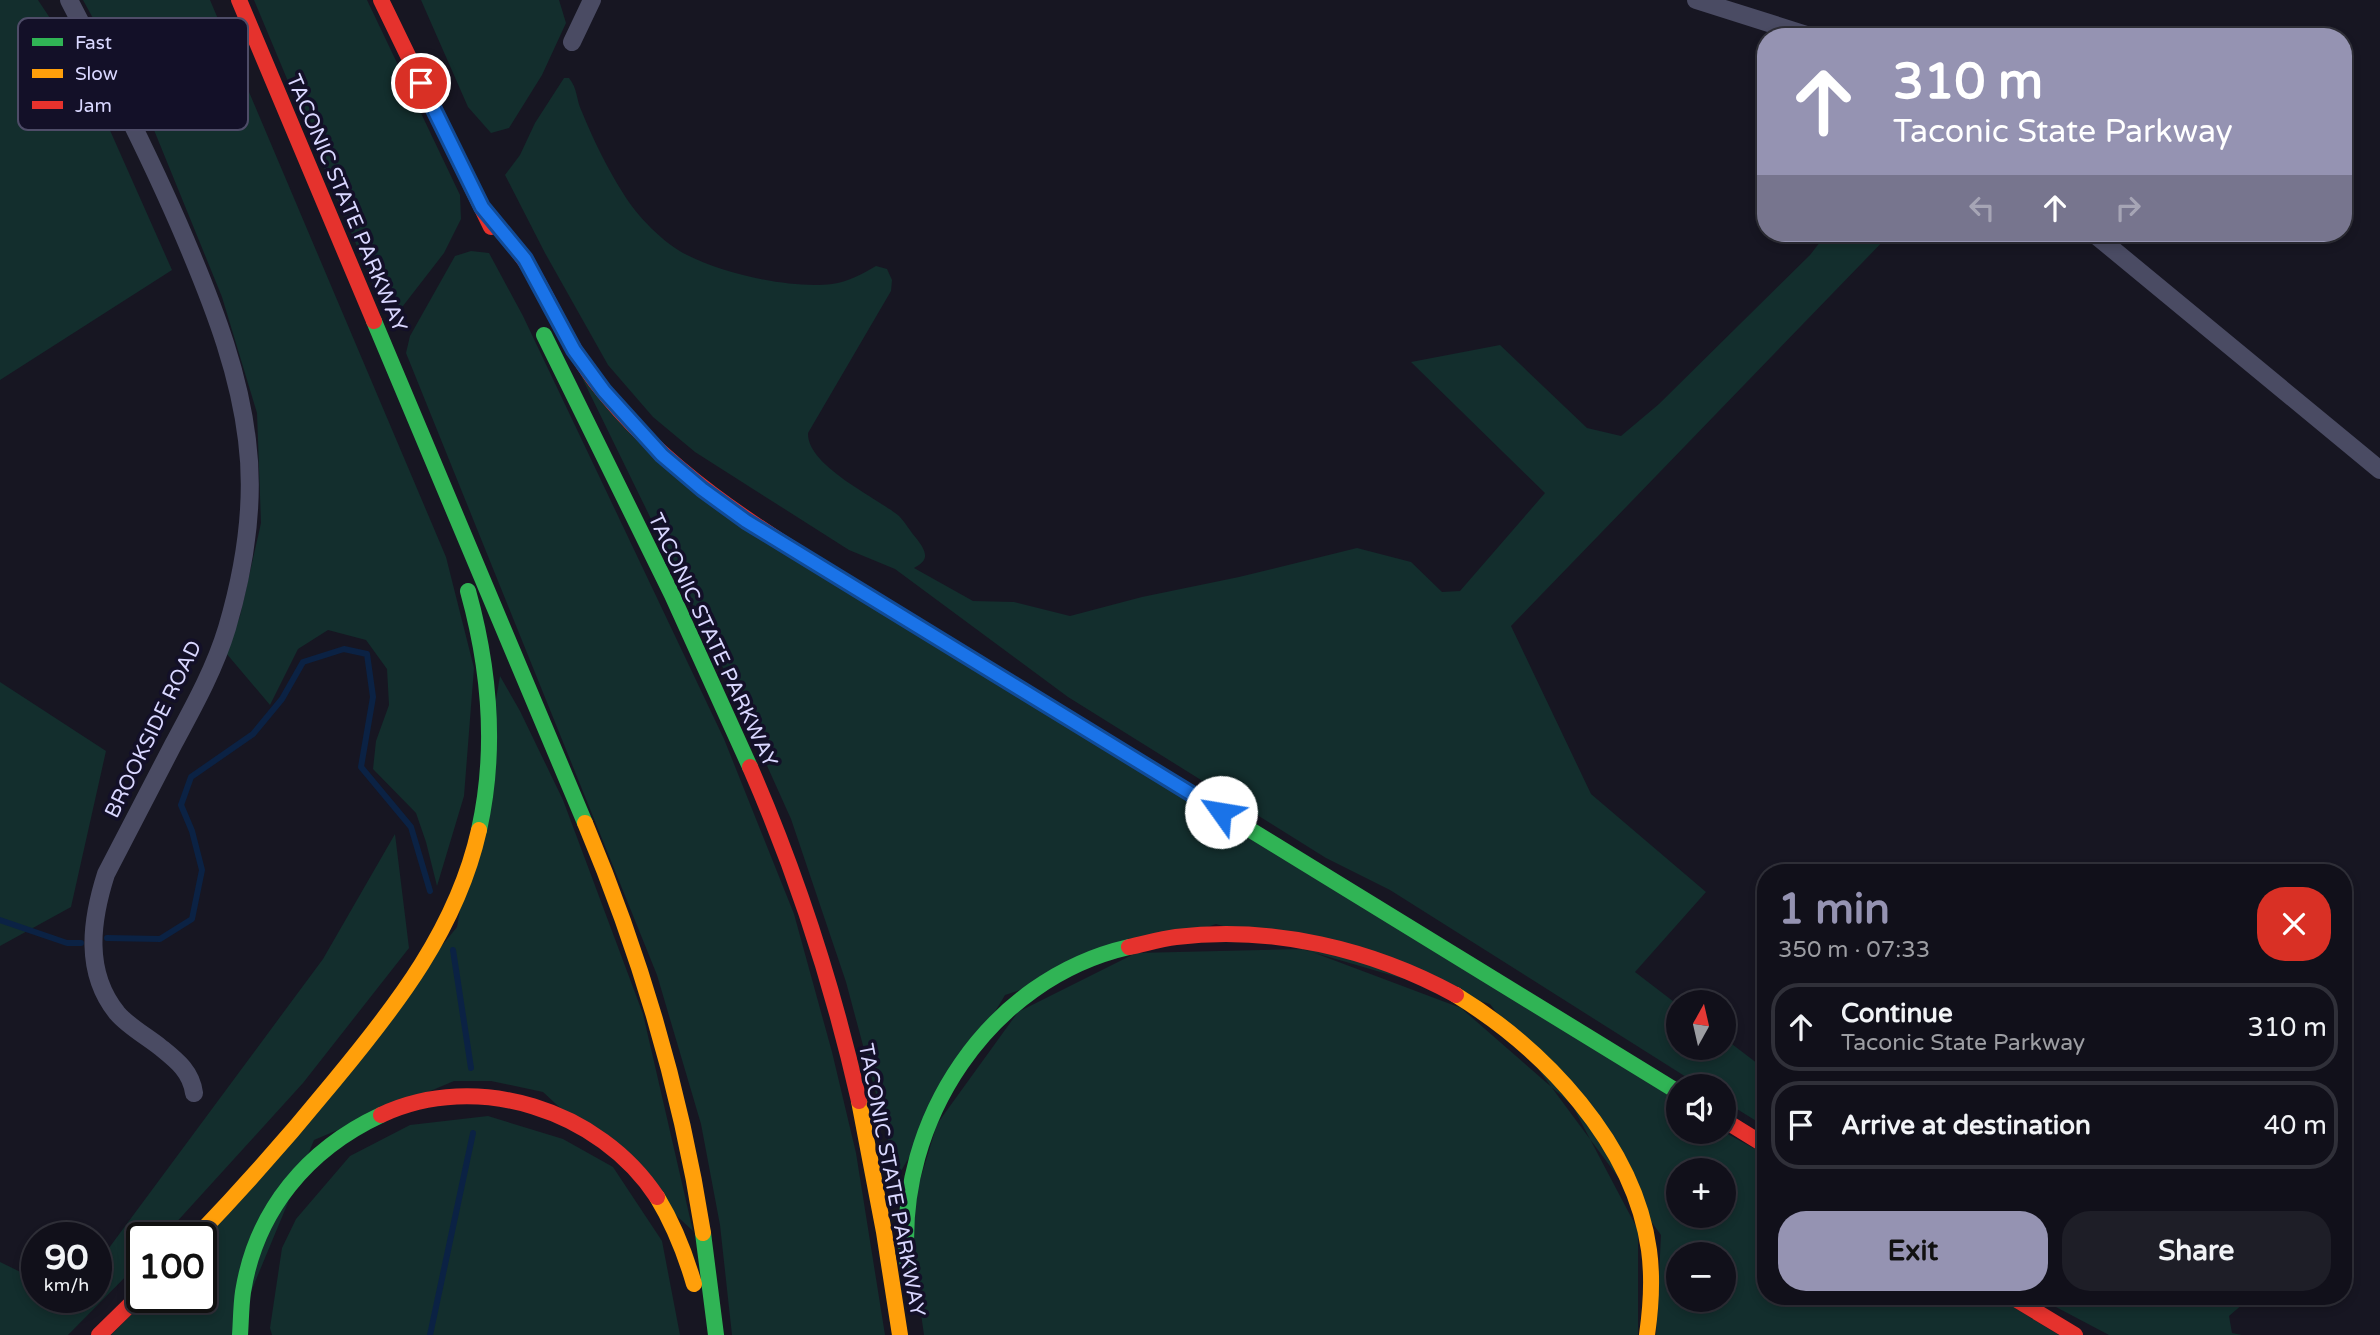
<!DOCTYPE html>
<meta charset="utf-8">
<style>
body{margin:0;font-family:"Varela Round",sans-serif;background:#1e1e27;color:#f1f3f6;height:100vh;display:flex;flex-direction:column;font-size:26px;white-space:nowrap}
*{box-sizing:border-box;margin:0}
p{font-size:23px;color:#9c9da2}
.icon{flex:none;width:38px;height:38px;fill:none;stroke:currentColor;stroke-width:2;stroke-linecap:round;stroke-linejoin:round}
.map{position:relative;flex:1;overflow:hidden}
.panel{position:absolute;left:1757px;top:864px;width:595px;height:441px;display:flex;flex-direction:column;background:#11101a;border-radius:28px;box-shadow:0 4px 10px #0003,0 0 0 2px #303039}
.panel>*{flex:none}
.top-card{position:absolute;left:1757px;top:28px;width:595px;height:214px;border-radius:28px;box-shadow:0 4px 10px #0003,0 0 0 2px #303039;background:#9593b2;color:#fff;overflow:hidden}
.needle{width:46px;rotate:8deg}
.tools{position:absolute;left:1666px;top:990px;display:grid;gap:14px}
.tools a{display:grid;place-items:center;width:70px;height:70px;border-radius:50%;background:#11101a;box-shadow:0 4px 10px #0003,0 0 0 2px #303039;font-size:35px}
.speed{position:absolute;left:21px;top:1222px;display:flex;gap:14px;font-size:35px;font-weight:700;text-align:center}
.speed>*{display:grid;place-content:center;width:91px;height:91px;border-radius:50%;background:#11101a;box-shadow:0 4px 10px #0003,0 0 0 2px #303039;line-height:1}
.speed small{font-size:18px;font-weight:400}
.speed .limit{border:4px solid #111;border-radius:10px;background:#fff;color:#111}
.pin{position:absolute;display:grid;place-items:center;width:60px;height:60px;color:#fff;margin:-30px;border:4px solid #fff;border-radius:50%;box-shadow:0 2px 7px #0007}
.me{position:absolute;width:77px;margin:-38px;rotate:302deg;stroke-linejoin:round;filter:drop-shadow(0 0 5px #0008)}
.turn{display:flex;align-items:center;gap:24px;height:147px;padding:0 21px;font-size:32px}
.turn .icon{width:91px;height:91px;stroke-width:2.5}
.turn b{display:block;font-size:49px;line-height:60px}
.lanes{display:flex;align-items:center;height:66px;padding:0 21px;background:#0003;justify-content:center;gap:35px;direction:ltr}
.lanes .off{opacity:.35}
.round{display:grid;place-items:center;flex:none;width:74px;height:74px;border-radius:28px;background:#1e1e27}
.headline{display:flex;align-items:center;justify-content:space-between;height:119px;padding:0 21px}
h1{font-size:42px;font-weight:700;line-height:52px;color:#9593b2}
.primary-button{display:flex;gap:14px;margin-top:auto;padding:14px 21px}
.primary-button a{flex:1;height:80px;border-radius:28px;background:#9593b2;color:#111;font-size:28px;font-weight:700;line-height:80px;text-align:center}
.primary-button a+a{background:#1e1e27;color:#f1f3f6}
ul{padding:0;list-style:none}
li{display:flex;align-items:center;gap:21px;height:88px;margin:0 14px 10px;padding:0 7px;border:4px solid #303039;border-radius:28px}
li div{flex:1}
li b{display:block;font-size:26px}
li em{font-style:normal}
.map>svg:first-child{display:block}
</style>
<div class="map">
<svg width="2380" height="1335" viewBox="0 0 2380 1335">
<rect width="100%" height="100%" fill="#171622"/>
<path fill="#132e2d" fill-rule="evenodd" d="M0,0h38l43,65 91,205 -172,110z
M83,0h127l236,557 28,111 -10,128 -27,90 -11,-44 -10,-29 -43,-44 3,-28 13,-36 -2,-36 -21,-29 -38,-10 -30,19 -28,56 -44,-52 14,-37 21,-93 -4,-110 -35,-116 -68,-167z
M254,0h113l93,195 1,24 -17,34 -48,62 -12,-4z
M421,0h138l7,23 -24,52 -33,53 -18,5 -23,-26z
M564,78h5c9,11 7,22 13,34 11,27 25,56 41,81 13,22 41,51 64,62 38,19 103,34 145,29 16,-2 30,-10 44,-18l11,3 5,11 -1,11 -83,142c-1,33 68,64 91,83 6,6 11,15 17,22 4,5 10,13 9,19 -1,6 -8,9 -11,11l59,33 41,1 56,14 72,-19 97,-20 118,-29 54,14 31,30 18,-1 85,-98 -134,-131 89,-17 87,83 34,8 38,-32 151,-149 17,-22h64l-380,393 80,168 115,98 -71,80 43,33v43h46v-10l42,32v57l-42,-26v-14h-22l-312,-197 -64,-32 -258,-161 -173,-128 -46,-19 -154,-98 -42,-35 -45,-52 -63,-112 -40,-78 15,-20 15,-32z
M471,251l18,2 34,63 201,423 70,175 38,138 24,101 29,182h-153l-12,-110 -19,-101 -44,-149 -251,-622 4,-17 45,-80z
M569,351l100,120 1009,630v31h46l42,23v142h231l62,38h-403l5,-100 -171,-231 -274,-80 -211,71 -107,181 -52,-194 -55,-163 -76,-169zM1678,1171h46v45h-46zM1678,1255h46v45h-46z
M500,676l20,35 43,89 80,214 50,217 -150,-139 -52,-11h-37l-140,59 -81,195h-122l38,-38h52v-54l256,-316z
M0,682l106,69 -35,156 -71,39z
M395,834l14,114 -106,135 -140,154h-21v23l-74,75h-68v-73l37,18v17h59v-37l7,-4 220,-297z
M1304,949l157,59 111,97 66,125v105h-714l-10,-71v-64l23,-76 81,-112 118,-59z
M488,1116l75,23 50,28 49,74 18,94h-408l-2,-7 12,-80 14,-29 54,-63 60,-31z
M2037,1297h214l-22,19 3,17 10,2h-133z"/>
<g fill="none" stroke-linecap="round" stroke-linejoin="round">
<path stroke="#0b2244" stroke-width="6" d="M0,920l67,23h14
M107,938l53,1 32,-20 10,-49 -10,-39 -11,-26 10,-28 62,-43 29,-35 21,-37 41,-13 23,5 6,43 -12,70 50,60 19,64
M453,950l18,118
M430,1335l43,-202"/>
<path stroke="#4a4b63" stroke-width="18" d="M69,0c43,83 86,166 122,253 25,60 48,121 56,187 8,62 -2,127 -20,188 -12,40 -33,78 -53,115 -23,44 -46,88 -68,131 -15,47 -22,98 11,139 11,13 29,23 43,34 16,13 31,24 34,46
M1696,0l117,37
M572,42l20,-42
M2093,233l287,237"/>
<path stroke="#30b455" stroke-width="16" d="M374,321l211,502
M544,335l128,260 78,172
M468,591c22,79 29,158 11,239
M1125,753l553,339
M703,1233l13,102
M907,1261c-11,-140 82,-282 222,-314
M240,1335c1,-14 1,-29 3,-43 13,-82 65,-143 138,-177"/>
<path stroke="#ff9f0a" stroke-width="16" d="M865,594l260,159
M585,823c55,131 96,269 118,410
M1456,995c88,54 178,148 193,255 4,29 2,57 -2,85
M859,1101l25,131 16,103
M657,1197c17,28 28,56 37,87
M196,1237c48,-50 94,-102 138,-156 63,-76 123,-153 145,-251"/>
<path stroke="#e5322d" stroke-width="16" d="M239,0l135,321
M381,0l110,227
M482,207c17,21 35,40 49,63 22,37 38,76 64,111 72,94 171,152 270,213
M750,767c47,108 83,219 109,334
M1129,947c15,-3 31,-8 47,-10 95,-12 196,12 280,58
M381,1115c96,-45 219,-5 276,82
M1724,1120l42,26
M2012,1297l63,38
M99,1335l43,-42"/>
</g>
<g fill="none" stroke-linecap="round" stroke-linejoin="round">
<defs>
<path id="route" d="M421,83l61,124 43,52 49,91 30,41 58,64 40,34 44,32 475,291"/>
</defs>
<use href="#route" stroke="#114b97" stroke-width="18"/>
<use href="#route" stroke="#1a73e8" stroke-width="12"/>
</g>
<g text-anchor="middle" stroke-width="7" stroke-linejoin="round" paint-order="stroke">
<g font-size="21" fill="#d9d7ff" stroke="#131028">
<text transform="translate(347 203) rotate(67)" y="7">TACONIC STATE PARKWAY</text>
<text transform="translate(713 640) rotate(65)" y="7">TACONIC STATE PARKWAY</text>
<text transform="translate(153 729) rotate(-64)" y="7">BROOKSIDE ROAD</text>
<text transform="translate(892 1180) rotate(79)" y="7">TACONIC STATE PARKWAY</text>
</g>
</g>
<rect x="18" y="18" width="230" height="112" rx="10" fill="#131028" stroke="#4e4c68" stroke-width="2"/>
<rect x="32" y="38" width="31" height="8" fill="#30b455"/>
<rect x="32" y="69" width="31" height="9" fill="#ff9f0a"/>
<rect x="32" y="101" width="31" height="8" fill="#e5322d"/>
<g font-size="19" fill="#d9d7ff">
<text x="75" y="49">Fast</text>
<text x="75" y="80">Slow</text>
<text x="75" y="112">Jam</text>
</g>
</svg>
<div class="tools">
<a><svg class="needle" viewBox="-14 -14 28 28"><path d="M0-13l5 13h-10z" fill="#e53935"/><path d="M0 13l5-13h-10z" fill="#9c9da2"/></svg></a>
<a><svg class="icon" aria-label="sound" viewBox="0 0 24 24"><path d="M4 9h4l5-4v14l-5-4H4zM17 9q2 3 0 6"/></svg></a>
<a>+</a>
<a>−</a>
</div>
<div class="speed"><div>90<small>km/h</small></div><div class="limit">100</div></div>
<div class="pin" style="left:421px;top:83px;background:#d93025"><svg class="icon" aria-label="arrive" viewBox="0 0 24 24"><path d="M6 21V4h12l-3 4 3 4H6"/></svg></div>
<svg class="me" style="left:1221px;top:812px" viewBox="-20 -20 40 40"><circle r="19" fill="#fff"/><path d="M0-13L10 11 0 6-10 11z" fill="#1a73e8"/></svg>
<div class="top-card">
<div class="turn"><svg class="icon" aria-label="ahead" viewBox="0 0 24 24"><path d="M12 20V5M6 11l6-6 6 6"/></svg><div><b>310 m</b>Taconic State Parkway</div></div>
<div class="lanes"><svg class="icon off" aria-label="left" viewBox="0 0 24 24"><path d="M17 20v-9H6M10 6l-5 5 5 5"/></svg><svg class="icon" aria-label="ahead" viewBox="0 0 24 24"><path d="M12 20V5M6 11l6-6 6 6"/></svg><svg class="icon off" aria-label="right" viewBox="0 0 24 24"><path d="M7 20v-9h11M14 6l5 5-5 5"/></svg></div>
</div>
<section class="panel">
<div class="headline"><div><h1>1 min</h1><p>350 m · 07:33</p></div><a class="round" style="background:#d93025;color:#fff"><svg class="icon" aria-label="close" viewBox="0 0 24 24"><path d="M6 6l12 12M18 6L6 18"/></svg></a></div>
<ul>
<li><svg class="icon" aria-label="ahead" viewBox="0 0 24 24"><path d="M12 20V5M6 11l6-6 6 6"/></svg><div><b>Continue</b><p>Taconic State Parkway</p></div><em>310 m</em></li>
<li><svg class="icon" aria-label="arrive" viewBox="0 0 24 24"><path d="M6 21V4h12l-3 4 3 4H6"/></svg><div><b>Arrive at destination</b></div><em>40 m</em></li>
</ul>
<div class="primary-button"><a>Exit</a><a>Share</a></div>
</section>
</div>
